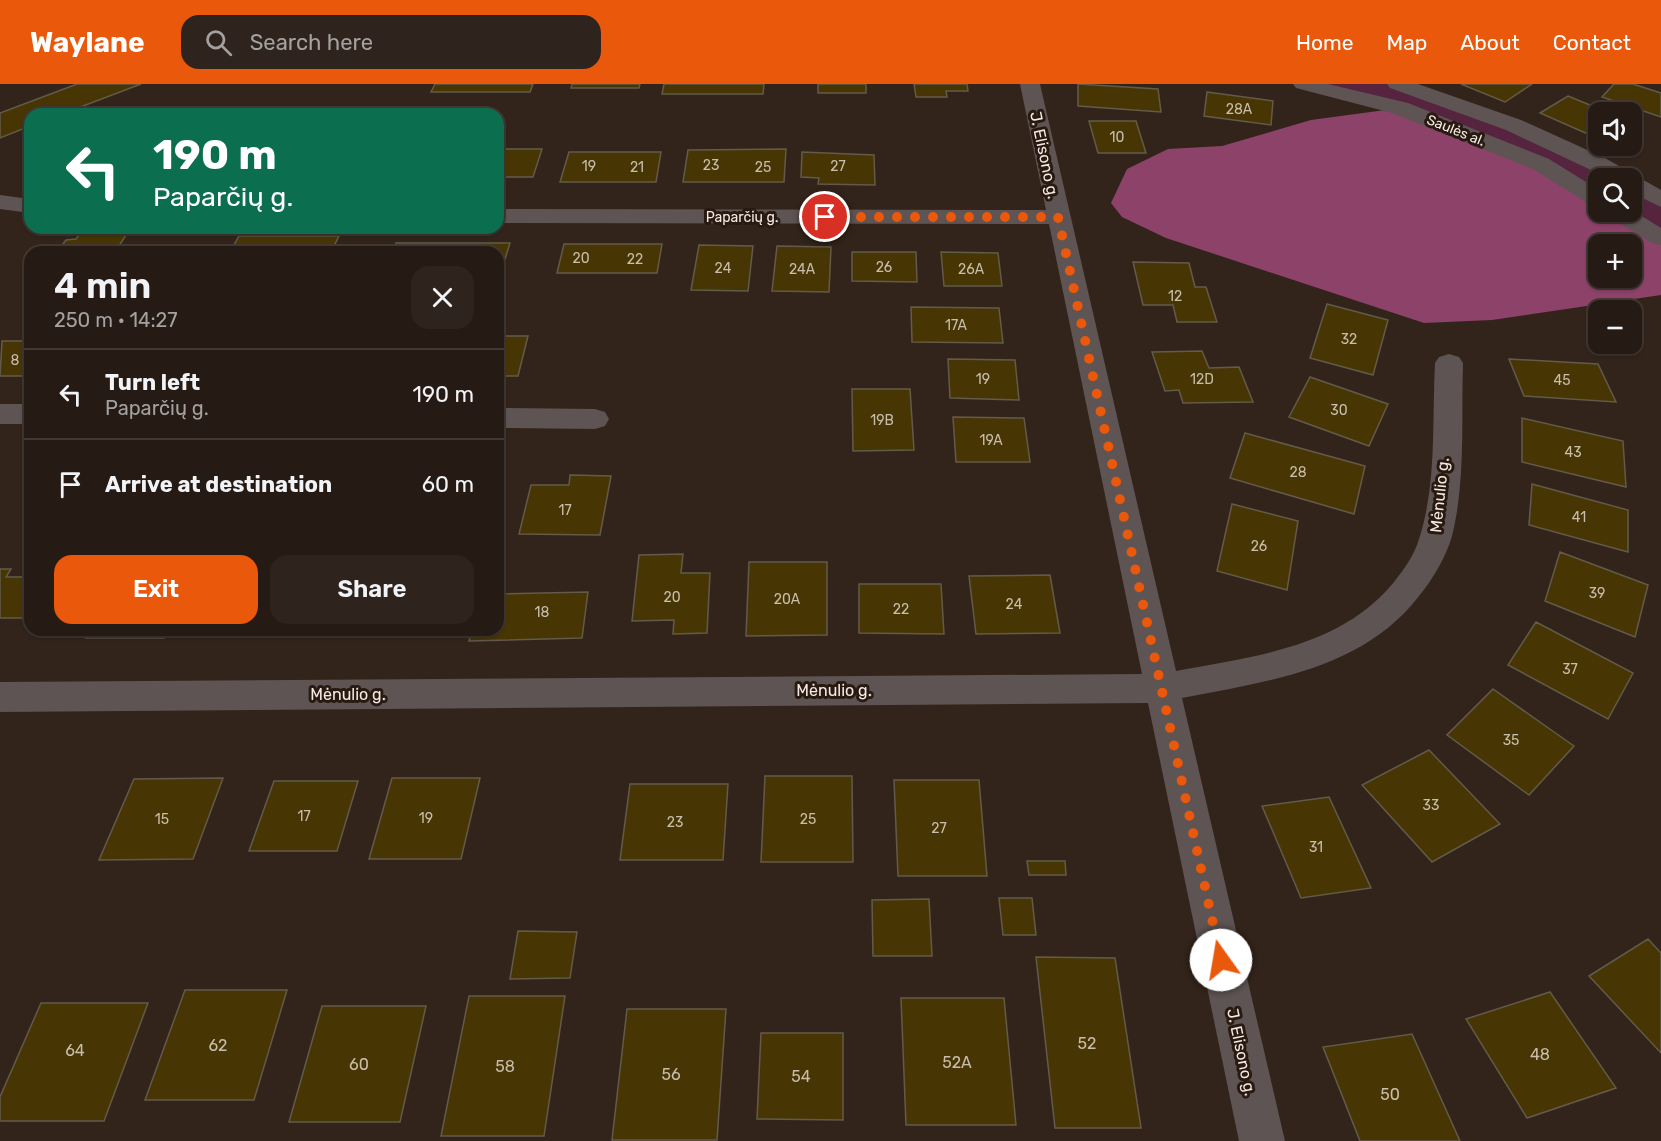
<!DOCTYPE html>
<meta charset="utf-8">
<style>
body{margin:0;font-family:Rubik,sans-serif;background:#2e241d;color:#f1f3f6;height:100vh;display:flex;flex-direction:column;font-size:22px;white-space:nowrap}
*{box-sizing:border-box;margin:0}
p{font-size:20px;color:#a4a1a0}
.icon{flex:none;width:33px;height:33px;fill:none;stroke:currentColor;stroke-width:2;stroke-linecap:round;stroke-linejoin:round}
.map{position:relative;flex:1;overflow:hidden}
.details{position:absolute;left:24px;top:162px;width:480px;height:390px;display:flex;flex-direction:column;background:#261b14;border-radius:18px;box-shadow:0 2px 4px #0004,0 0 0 2px #423934}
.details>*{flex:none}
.banner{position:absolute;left:24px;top:24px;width:480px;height:126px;border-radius:18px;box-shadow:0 2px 4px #0004,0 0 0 2px #423934;background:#0b6e4f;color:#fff;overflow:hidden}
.controls{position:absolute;left:1588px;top:18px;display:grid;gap:12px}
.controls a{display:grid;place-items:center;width:54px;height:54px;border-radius:12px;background:#261b14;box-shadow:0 2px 4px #0004,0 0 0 2px #423934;font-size:30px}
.pin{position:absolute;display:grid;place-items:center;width:51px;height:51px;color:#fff;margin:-26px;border:3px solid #fff;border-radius:50%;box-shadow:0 2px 6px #0007}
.me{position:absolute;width:66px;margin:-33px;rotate:347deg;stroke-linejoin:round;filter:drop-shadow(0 0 4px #0008)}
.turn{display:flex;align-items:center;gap:21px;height:126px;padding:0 30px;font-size:27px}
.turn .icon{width:78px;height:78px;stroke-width:2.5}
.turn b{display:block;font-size:42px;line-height:51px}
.round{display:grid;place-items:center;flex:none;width:63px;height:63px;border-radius:18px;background:#2e241d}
.summary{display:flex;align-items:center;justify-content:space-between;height:102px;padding:0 30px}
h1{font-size:36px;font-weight:600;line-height:45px}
.cta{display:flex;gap:12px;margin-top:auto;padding:12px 30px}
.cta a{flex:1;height:69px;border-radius:18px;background:#ea580c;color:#fff;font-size:24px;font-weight:600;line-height:69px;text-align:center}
.cta a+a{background:#2e241d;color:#f1f3f6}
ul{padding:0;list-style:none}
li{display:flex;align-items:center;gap:18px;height:90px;padding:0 30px;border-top:2px solid #423934}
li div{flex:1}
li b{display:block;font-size:22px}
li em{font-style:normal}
header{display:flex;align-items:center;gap:36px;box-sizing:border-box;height:84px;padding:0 30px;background:#ea580c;color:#fff}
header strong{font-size:28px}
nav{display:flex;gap:33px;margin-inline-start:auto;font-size:21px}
.search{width:420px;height:54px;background:#2e241d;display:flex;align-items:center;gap:15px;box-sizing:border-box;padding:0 21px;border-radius:18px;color:#a4a1a0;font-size:22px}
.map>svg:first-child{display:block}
</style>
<header>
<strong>Waylane</strong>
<div class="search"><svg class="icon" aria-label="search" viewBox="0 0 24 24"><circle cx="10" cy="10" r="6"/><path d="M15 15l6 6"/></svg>Search here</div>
<nav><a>Home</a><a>Map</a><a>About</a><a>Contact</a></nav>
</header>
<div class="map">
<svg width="1661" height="1057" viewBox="0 0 1661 1057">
<rect width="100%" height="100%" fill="#32241a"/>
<path fill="#56243e" d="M1313,0h75l180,69 45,25h-14v18l-54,-33z
M1632,105l29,17v28l-29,-22z"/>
<path fill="#8d4269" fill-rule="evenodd" d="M1400,24l141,56 58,36v12h19l43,26v57l-169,25 -68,3 -258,-85 -44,-21 -11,-14 16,-34 41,-20 54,-3 89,-26zM1599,160h33v34h-33z"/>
<path fill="#473604" stroke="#625b4a" stroke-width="1.5" d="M77,0h64l-79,30h-32v12l-30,12v-25z
M435,0h98l-3,8h-99z
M572,0h68l-1,4h-68z
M664,0h100l-1,10h-101z
M818,0h48v9h-48z
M914,0h53l1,7h-22l1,6h-31z
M1078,0l80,5 3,23 -83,-6z
M1461,0h71l-27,18z
M1614,0h19l28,9v24l-59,-20z
M1207,8l66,9 -2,24 -67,-9z
M1568,12l39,16h-8v27l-59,-26z
M1089,37h47l10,32h-48z
M498,65h44l-9,28h-35z
M786,65l-2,33h-101l5,-32z
M569,68h92l-5,30h-96z
M802,68l72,3 1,30 -57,-1 1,-6 -18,-1z
M81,148h47l-13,20h-58l9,-12 10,-1z
M239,152h100l-8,16h-101z
M396,159h114l-9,29h-3v-20h-105z
M564,160h98l-5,29h-100z
M699,161l54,1 -5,45 -57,-1z
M777,162l54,1 -2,45 -57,-1z
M852,168h64l1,30 -65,-1z
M941,168l57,1 4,33h-58z
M1133,178l56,1 6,24h11l11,35h-40l-4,-17h-30z
M1327,220l61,16 -15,55 -63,-17z
M911,223l88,1 4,35 -91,-1z
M498,252h30l-10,40h-20z
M2,257h28v35h-30z
M1202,267l7,17 30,-1 14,35 -70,1 -4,-13 -14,1 -13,-39z
M948,275l67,1 4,40 -69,-2z
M1509,275l89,5 18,38 -92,-6z
M1310,293l78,27 -19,42 -80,-29z
M852,305h58l4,61 -61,1z
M953,333l71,1 6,44h-74z
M1522,334l101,23 3,46 -104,-25z
M1245,349l120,33 -11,48 -124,-36z
M570,391l41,1 -11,59 -81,-1 12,-49h38z
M1532,400l96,26v42l-99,-27z
M1232,420l66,17 -11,69 -70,-19z
M1560,468l88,33 -13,52 -90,-36z
M683,470l-2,19h29l-3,60 -34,1 1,-14 -42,1 7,-66z
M749,478h78v73l-81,1z
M0,485h11l-5,8h24v41h-30z
M1050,491l10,58 -84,1 -7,-58z
M859,500h82l3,50 -85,-1z
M588,508l-6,46 -113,3 3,-11h26v-36z
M1536,538l97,51 -25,46 -100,-54z
M90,546h78l-4,8h-78z
M329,546h74l-1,3h-74z
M1493,605l81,57 -45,49 -82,-60z
M1429,666l71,74 -68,38 -70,-77z
M765,692h87l1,86h-92z
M223,694l-30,81 -94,1 35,-81z
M392,694h88l-19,81h-92z
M894,696h85l8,96h-89z
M274,697h84l-21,70h-88z
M630,700h98l-5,76h-103z
M1329,713l42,91 -70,10 -39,-92z
M1027,777h38l1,14h-37z
M999,814h33l4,37h-33z
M929,815l3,57h-59l-1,-56z
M518,847l59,1 -7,46 -60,1z
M1648,855l13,14v100l-72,-77z
M1036,873l79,1 26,170h-86z
M185,906h102l-33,110h-109z
M1550,908l66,96 -89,30 -61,-99z
M469,912h96l-21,140h-103z
M901,914h103l12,127h-110z
M41,919h107l-44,118h-104v-24z
M322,922h104l-26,116h-111z
M627,925h99l-9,131h-105z
M761,949h82v87l-86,-1z
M1412,950l48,107h-100l-37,-94z"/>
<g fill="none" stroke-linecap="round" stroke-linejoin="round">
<path fill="#5d5453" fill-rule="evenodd" d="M1020,0h20l136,587c78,-15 164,-23 218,-89 10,-13 20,-26 25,-43 18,-55 13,-118 16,-176l4,-6 10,-3 10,3 4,6c-2,57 3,117 -11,173 -6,21 -19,43 -33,60 -57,74 -151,85 -237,102l103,443h-46l-91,-438 -1148,9v-30l1142,-8 -93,-450 -551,-1v-14l548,1z
M1293,0h35l80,19 141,56 50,31v17l-8,-2 -58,-36 -141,-56 -96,-25z
M1387,0h31l103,36 84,38 56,32v17l-29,-14v-15h-24l-102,-48 -116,-42z
M0,111l30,4v14l-30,-4z
M1632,126l29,18v17l-9,-2 -42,-26 -4,-5z
M0,320h30v20h-30z
M498,324l97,1 10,3 4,7 -4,7 -10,3 -97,-1z"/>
</g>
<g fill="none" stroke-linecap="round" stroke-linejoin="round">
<path stroke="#ea580c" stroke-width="10" stroke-dasharray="0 18" d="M825,133h233l163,743"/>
</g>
<g text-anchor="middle" stroke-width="6" stroke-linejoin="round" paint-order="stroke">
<g font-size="14" fill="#c9bdab">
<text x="1239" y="30">28A</text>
<text x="1117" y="58">10</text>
<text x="711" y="86">23</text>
<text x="589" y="87">19</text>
<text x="838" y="87">27</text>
<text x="637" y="88">21</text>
<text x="763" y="88">25</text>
<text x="581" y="179">20</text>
<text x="635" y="180">22</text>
<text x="884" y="188">26</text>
<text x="723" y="189">24</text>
<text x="802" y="190">24A</text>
<text x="971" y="190">26A</text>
<text x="1175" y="217">12</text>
<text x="956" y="246">17A</text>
<text x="1349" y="260">32</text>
<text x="15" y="281">8</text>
<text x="983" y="300">19</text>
<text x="1202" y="300">12D</text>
<text x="1562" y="301">45</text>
<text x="1339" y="331">30</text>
<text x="882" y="341">19B</text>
<text x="991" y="361">19A</text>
<text x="1573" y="373">43</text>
<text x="1298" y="393">28</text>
<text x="565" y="431">17</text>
<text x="1579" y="438">41</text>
<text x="1259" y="467">26</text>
<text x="1597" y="514">39</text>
<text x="672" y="518">20</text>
<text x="787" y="520">20A</text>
<text x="1014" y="525">24</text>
<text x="901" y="530">22</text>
<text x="542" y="533">18</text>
<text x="1570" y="590">37</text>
<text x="1511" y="661">35</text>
<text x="1431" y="726">33</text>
<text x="304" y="737">17</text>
<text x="426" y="739">19</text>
<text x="162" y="740">15</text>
<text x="808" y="740">25</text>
<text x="675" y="743">23</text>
<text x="939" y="749">27</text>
<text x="1316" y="768">31</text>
</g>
<g font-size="14" fill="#f4eae3" stroke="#281a11">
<text transform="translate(1456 46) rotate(22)" y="5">Saulės al.</text>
<text x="742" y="138">Paparčių g.</text>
</g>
<g font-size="16" fill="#f4eae3" stroke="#281a11">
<text transform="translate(1045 71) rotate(78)" y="6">J. Elisono g.</text>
<text transform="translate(1439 411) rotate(-84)" y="6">Mėnulio g.</text>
<text x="834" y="612">Mėnulio g.</text>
<text x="348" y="616">Mėnulio g.</text>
<text transform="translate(1242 968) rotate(78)" y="6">J. Elisono g.</text>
</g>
<g font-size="16" fill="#c9bdab">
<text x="1087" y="965">52</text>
<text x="218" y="967">62</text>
<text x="75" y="972">64</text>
<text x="1540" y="976">48</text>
<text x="957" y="984">52A</text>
<text x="359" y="986">60</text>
<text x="505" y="988">58</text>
<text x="671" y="996">56</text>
<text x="801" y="998">54</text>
<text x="1390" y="1016">50</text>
</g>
</g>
</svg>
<div class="controls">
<a><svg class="icon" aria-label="sound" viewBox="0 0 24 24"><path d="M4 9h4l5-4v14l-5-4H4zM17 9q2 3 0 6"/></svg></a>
<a><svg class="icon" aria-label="search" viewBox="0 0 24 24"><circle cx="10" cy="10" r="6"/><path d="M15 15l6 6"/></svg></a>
<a>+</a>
<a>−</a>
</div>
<div class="pin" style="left:825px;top:133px;background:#d93025"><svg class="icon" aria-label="arrive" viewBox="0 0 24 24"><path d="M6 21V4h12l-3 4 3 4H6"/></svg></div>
<svg class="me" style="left:1221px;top:876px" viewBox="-20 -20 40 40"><circle r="19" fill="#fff"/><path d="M0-13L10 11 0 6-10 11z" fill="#ea580c"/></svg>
<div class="banner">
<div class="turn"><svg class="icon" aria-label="left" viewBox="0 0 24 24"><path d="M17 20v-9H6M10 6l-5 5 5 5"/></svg><div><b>190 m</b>Paparčių g.</div></div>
</div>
<section class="details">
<div class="summary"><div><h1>4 min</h1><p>250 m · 14:27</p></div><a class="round"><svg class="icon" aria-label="close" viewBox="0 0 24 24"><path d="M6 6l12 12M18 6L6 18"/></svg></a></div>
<ul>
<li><svg class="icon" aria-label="left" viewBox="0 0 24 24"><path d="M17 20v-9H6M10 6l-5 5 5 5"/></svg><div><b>Turn left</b><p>Paparčių g.</p></div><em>190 m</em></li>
<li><svg class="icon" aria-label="arrive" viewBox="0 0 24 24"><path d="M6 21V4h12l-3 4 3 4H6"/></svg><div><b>Arrive at destination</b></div><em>60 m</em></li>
</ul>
<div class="cta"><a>Exit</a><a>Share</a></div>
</section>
</div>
